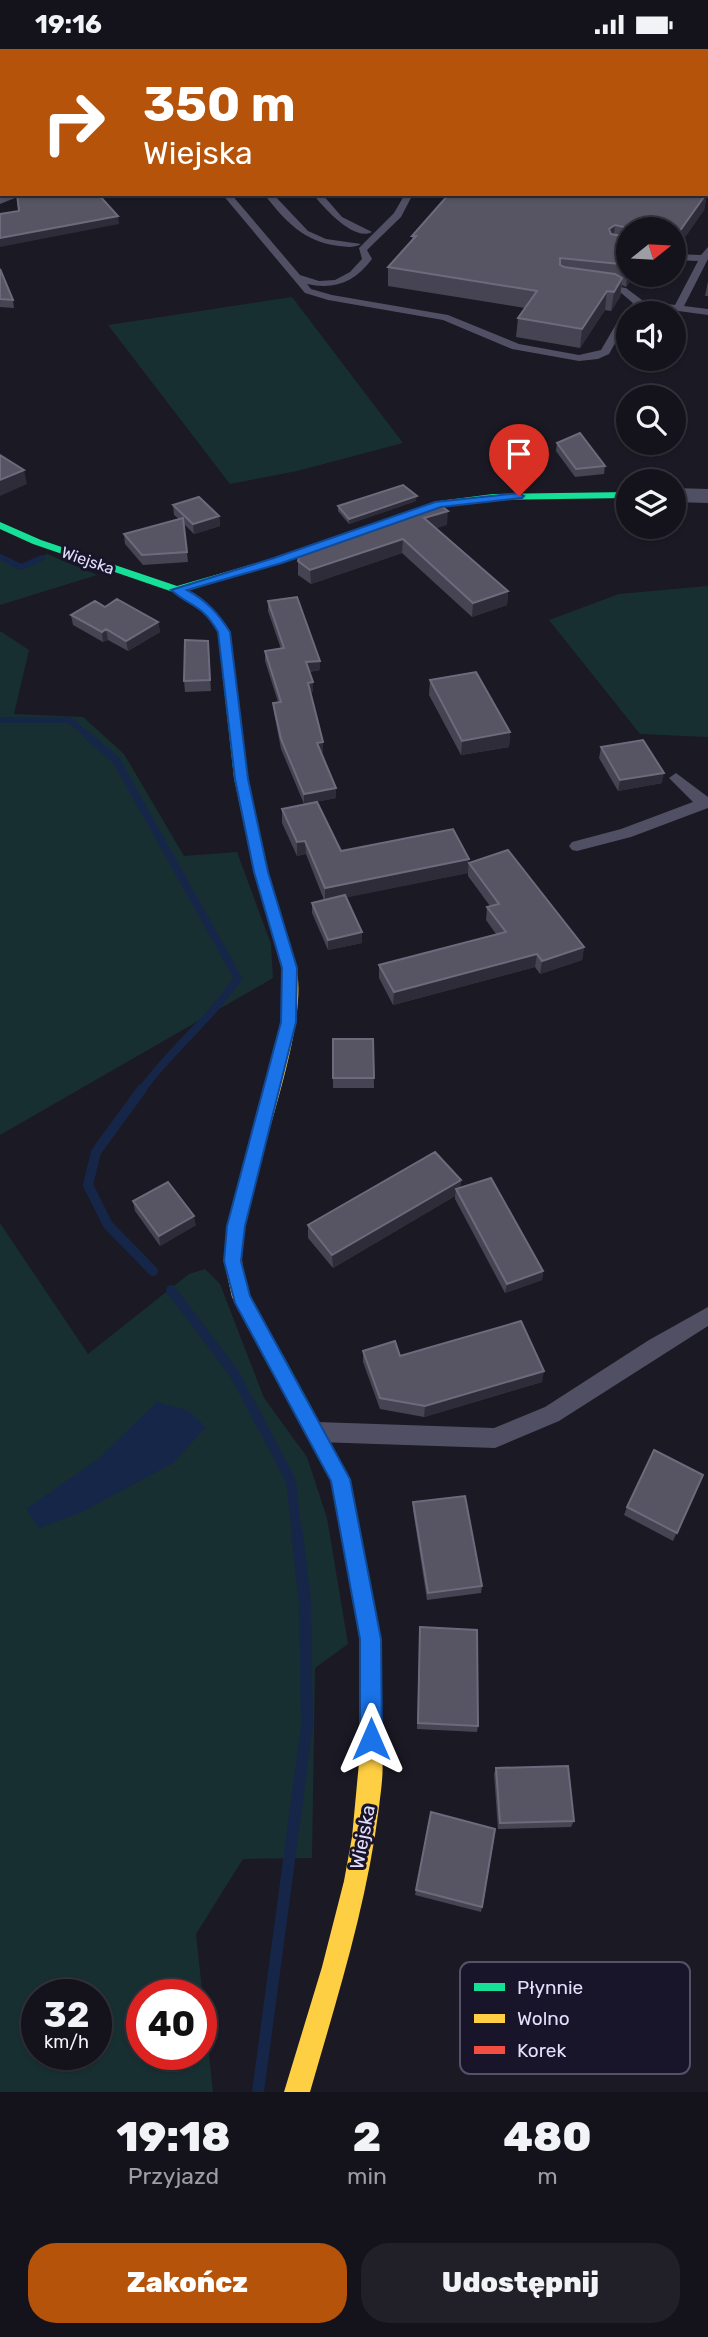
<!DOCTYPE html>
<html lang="pl">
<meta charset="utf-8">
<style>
body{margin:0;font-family:Rubik,sans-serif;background:#212028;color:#f1f3f6;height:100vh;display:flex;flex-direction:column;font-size:26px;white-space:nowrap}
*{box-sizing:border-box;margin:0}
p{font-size:23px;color:#9d9ea3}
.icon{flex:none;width:38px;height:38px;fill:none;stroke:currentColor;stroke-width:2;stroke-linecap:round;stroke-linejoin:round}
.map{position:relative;height:2043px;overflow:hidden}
.panel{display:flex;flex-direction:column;background:#14131b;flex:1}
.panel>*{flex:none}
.banner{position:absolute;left:0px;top:0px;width:709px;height:147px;box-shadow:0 2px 5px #0004,0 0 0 2px #33323a;background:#b45309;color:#fff;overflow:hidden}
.needle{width:46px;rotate:72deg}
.fabs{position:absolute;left:616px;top:168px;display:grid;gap:14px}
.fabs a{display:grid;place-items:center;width:70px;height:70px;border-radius:50%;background:#14131b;box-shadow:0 2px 5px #0004,0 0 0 2px #33323a;font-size:35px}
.speed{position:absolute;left:21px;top:1930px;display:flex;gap:14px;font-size:35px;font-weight:700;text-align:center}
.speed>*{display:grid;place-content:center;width:91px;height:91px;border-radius:50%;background:#14131b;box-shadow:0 2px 5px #0004,0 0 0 2px #33323a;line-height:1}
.speed small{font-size:18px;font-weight:400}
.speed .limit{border:10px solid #d22;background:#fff;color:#111}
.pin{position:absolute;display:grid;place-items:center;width:60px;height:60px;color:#fff;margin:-72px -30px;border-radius:50% 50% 50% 0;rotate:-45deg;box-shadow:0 0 7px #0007}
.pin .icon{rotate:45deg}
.me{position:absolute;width:77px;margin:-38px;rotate:0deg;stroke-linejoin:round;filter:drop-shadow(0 0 5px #0008)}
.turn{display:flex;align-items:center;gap:24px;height:147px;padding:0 28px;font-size:32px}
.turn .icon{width:91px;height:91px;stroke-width:2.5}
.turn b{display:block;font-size:49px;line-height:60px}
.eta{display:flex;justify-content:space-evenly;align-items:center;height:119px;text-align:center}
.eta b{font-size:42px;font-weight:800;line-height:49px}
.cta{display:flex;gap:14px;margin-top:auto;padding:14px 28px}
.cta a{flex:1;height:80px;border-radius:28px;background:#b45309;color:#fff;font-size:28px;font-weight:800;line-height:80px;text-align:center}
.cta a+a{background:#212028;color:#f1f3f6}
.status{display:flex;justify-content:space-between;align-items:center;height:49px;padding:0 35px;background:#14131b;direction:ltr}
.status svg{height:19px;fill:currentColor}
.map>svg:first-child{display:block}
</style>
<div class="status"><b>19:16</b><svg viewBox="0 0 49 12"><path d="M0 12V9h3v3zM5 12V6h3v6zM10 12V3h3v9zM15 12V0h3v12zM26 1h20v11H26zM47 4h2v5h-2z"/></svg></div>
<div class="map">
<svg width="708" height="2043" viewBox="0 0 708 2043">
<rect width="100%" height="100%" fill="#1b1924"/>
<path fill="#182f31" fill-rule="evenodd" d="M292,248l111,146 -106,28 -67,13 -122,-159z
M47,505l50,21 -97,30v-48l22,10z
M708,537v151l-68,-3 -91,-114 70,-26z
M0,582l29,19 -15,64 69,3 41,37 60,102 53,-4 34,92 2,34 -273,157z
M0,1174l88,131 101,-80 16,-5 15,15 44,114 43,59 20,61 21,126 -33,24 -3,190 -69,1 -47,75 17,158h-213zM37,1946h59v60h-59zM142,1946h59v60h-59z"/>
<path fill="#162648" d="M157,1353l30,8 19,17 -33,36 -93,50 -41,15 -13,-19 72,-50z"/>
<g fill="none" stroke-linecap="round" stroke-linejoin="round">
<path stroke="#162648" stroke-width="6" d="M0,508l21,10 21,-9
M0,671h70l19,17"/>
<path stroke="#162648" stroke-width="8" d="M87,686l29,25 122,218c-28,42 -68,72 -97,113"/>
<path stroke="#162648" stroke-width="10" d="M142,1040l-46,63 -8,33 20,40 45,46
M171,1241l63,83 57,108 6,54"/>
<path stroke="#162648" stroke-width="12" d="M258,2043l49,-366 -2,-124 -8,-68"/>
<path fill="#514f63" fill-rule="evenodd" d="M271,0h23l-25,2z
M12,145h13l-25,10v-6z
M222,145h9l69,81 19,6 16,-1 15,-8 12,-13 -3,-11 35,-35 11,-19h8l-12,23 -34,33 5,9c-17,23 -37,31 -65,25l4,5 21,6 116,20 71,29 60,11 22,-5 21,-36 11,-11 -13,-11 -24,-5v-4l30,5 16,12 33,5 23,-44 -24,-1v-6l27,1 7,-8v12l-24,47 24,3v6l-67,-9 -7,7h-6v7l-19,34 -11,5 -19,2 -67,-12 -69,-29 -115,-20 -23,-7z
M264,145h9l35,37 18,8 35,5c-7,4 -14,3 -22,2 -35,-4 -54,-25 -75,-52z
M313,145h9l20,23 30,15c-18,10 -49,-25 -59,-38z
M676,724l32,24v11l-77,29 -54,14 -5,-1 -3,-4 3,-4 49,-13 72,-27 -24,-24z
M708,1258v19l-149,95 -64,27 -178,-6 -7,-3 -4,-7 4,-7 7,-3 177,6 51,-21 104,-67z"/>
<path fill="#514f63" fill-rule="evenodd" d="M175,0h14l1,2h-14z
M708,25v9h-1v-9z
M707,135h1v10h-1z
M674,439l34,1v14l-34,-1z"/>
<path fill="#16e098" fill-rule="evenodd" d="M628,443v6l-135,2 -52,7 -159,55 -95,29c21,10 31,22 43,42l18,145 20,94 25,83 -7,5 -7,-5 -25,-83 -20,-94 -16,-145 -9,-16 -13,-13 -23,-12 -140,-48 -33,-15v-7l41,18 136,46 97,-28 165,-57 54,-7z
M276,1304l7,2 67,124 31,160 1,113 -3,8 -8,3 -8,-3 -3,-8 1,-113 -30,-158 -64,-120 2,-6z"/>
<path fill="#ffcf43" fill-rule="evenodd" d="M707,62h1v4h-1z
M286,901l5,1c32,61 -50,231 -49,308 0,38 28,69 43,102l-2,6 -7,2 -7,-2 -37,-70 -8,-36 3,-35 54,-204 2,-54 -4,-13z
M371,1692l8,3c7,18 2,45 0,63 -12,98 -42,191 -69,285h-26l38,-125 22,-86 8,-44 8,-85 3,-8z"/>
<path fill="#f24e42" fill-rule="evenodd" d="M0,12h2v5l-2,-1z"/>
</g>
<path fill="#464452" d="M449,145h258l-3,16 -28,40 -2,-21h-46v46h32l-5,10 -25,-4 -4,6 -4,-2 -2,12 -9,14 -6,-1 -25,38 -64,-11 2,-19 7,-10 -137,-22v-19l24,-26v-5z
M0,220l13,31 1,8 -14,-1z
M708,232v15h-3z
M557,394l48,23 -1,8 -29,3 -19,-26z
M416,452l-67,23 -11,-13v-5z
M173,456l46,11 1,10 -26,8 -10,-10 4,38 -45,3 -18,-21 -1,-10 55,-15 -5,-4z
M447,476l-11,3 72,63 -1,14 -35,12 -70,-64 -91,31 -13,-9v-14z
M268,552l52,69 -11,2 4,10v10h-2l12,60 -2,1 15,35v10l-32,6 -23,-55 -7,-36 -1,-10 5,-1 -13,-41v-10l16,-2 -13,-38z
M105,558l53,15 2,10 -32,19 -20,-11 -5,2 -30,-17 -2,-10z
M208,592l3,50 -26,1 -1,-11z
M430,631l80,52 -1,15 -48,8 -32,-60z
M601,698l61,36 -44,8 -19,-33z
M282,760l59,42 128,8v4l115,84 -2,13 -42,14 -5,-7 -142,38 -14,-27v-13l117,-31 -10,-14 1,-13 3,-1 -22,-30v-3l-122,24 16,46 -34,7 -16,-37v-10l12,-3 -18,-46 -9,2 -15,-33z
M333,990h40l1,49h-41z
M461,1131l-1,8 83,83 -1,9 -37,13 -50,-94v-3l-122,72 -25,-30v-13z
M133,1152l63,24 -36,21 -25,-35z
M363,1302l37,5 142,26 -118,35 -44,-8 -17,-47z
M703,1426l-30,66 -49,-26 3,-8z
M413,1453l69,84 -1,7 -54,7 -14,-90z
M420,1578l58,99 -1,6 -60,-3z
M496,1719l78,53 -3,6 -73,2 -4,-55z
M431,1763l51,95 -1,5 -66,-17z"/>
<path fill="#2e2c38" d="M706,145h1l-3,16 -28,40 -2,1v-15z
M118,167l1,8 -119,23v-9z
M615,176l-2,18 -4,-14z
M628,222v4h3l-1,6 -4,6z
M656,226h4l-5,10z
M622,229l-2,19 -9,14 3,-19z
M607,242l-2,19 -25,38 2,-19z
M24,421l3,14 -27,12v-16z
M417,447l-1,5 -67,23v-5z
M448,462l-1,14 -23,7v-14z
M219,467l1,10 -26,8 -1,-10z
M403,490l-1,14 -91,31 -1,-14z
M508,542l-1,14 -35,12 1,-14z
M158,573l2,10 -32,19 -2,-10z
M106,580l2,11 -5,2 -1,-10z
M320,612v9l-14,2v-10z
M313,633v10l-4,1 -1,-10z
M510,683l-1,15 -48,8 1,-14z
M323,693v10l-6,1v-10z
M664,724l-2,10 -44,8 2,-11z
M336,739v10l-32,6v-10z
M305,792l1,13 -9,2v-14z
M469,810l-1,14 -143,29v-14z
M362,883v11l-34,7v-10z
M584,898l-2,13 -42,14 2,-13z
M537,905l-2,13 -142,38 1,-13z
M461,1131l-2,14 -3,-5 -1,7 -122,72 -1,-13z
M194,1167l2,9 -36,21 -1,-10z
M543,1222l-1,9 -37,13 2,-9z
M544,1322l-2,11 -118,35 1,-11z"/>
<path fill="#575464" stroke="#6d6a7c" stroke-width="2" d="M2,32v41h-2v-40z
M17,145h81l20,22 -118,22v-24l19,-3z
M449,145h257l-27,38 -4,2 -1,2v-7h-41l-18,-4 -6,4 2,5 17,3v32l-8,-5 -60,-6v7l4,2 51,7 7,4 -8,14 -7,-1 -25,38 -64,-11 19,-27 -149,-24 28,-31h-4z
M0,220l13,31 -13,-1z
M580,384l25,33 -29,3 -19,-26z
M0,406l24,15 -24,10z
M403,436l14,11 -68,23 -11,-13z
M199,448l20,19 -26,8 -20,-19z
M437,454l11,8 -24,7 84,73 -35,12 -70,-64 -93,31 -12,-9 3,-11z
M183,469l4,34 -45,3 -18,-21z
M297,548l23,64 -14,1 7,20 -5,1 15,59 -6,1 19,45 -32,6 -23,-55 -8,-36 8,-1 -16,-51 19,-3 -16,-47z
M117,550l41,23 -32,19 -20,-12 -4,3 -31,-17 24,-14 10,6z
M185,591l23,1 2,39 -26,1z
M476,623l34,60 -48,9 -32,-61z
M643,691l21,33 -44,7 -19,-33z
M317,753l24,49 112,-22 16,30 -144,29 -20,-47 -8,1 -15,-33z
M508,801l76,97 -42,14 -5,-7 -143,38 -15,-27 127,-33 -19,-25 12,-3 -30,-41z
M345,846l17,37 -34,8 -16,-37z
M333,990h40l1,39h-41z
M435,1103l26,28 -129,75 -24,-30z
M491,1129l52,93 -36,13 -51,-95z
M168,1133l26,34 -35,20 -26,-35z
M521,1272l23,50 -119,35 -45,-8 -17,-47 32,-10 5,15z
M654,1401l49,25 -26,58 -50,-26z
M465,1447l17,90 -54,7 -15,-91z
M420,1578l57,3 1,96 -60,-3z
M568,1717l6,55 -74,2 -4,-55z
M431,1763l64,17 -13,78 -66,-17z"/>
<path fill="#1a73e8" stroke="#114b97" stroke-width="2" d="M519,444l5,3 -2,2 -81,9 -159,56 -95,27c20,11 31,23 43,42l18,147 20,93 29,96 -1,54 -51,204 -4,35 9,35 100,183 31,160 1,100 -3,8 -8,3 -8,-3 -3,-8v-100l-29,-158 -96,-178 -11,-42 3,-35 54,-204 1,-54 -28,-96 -19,-93 -17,-147c-16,-28 -26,-24 -47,-42l103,-32 161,-56z"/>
<g text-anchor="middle" stroke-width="6" stroke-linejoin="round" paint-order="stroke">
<g font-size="16" fill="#e4dffc" stroke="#181429">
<text transform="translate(88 511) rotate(19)" y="6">Wiejska</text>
</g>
<g font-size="19" fill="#e4dffc" stroke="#181429">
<text transform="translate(362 1788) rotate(-79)" y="7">Wiejska</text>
</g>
</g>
<rect x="460" y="1913" width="230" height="112" rx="10" fill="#181429" stroke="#555168" stroke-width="2"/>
<rect x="474" y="1934" width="31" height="8" fill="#16e098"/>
<rect x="474" y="1965" width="31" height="9" fill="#ffcf43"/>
<rect x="474" y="1997" width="31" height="8" fill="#f24e42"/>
<g font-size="19" fill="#e4dffc">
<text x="517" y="1945">Płynnie</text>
<text x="517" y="1976">Wolno</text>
<text x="517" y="2008">Korek</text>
</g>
</svg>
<div class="fabs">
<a><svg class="needle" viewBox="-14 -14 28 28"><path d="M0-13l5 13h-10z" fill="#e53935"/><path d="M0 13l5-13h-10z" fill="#9d9ea3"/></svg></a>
<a><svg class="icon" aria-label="sound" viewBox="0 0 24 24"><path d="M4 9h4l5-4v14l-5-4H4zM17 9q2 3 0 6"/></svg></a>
<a><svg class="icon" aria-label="search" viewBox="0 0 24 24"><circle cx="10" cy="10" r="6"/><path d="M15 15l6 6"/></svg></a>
<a><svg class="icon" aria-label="layers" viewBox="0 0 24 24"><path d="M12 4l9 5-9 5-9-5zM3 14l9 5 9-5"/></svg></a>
</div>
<div class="speed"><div>32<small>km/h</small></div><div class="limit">40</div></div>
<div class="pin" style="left:519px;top:447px;background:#d93025"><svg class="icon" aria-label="arrive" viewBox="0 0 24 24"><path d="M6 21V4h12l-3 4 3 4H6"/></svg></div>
<svg class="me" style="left:371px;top:1690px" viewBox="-20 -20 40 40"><path d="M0-17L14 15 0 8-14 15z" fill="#1a73e8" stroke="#fff" stroke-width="4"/></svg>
<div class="banner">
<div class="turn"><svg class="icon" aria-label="right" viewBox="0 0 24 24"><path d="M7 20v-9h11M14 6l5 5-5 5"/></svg><div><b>350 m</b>Wiejska</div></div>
</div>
</div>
<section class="panel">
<div class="eta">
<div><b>19:18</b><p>Przyjazd</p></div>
<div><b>2</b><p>min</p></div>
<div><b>480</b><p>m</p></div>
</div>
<div class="cta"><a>Zakończ</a><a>Udostępnij</a></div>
</section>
